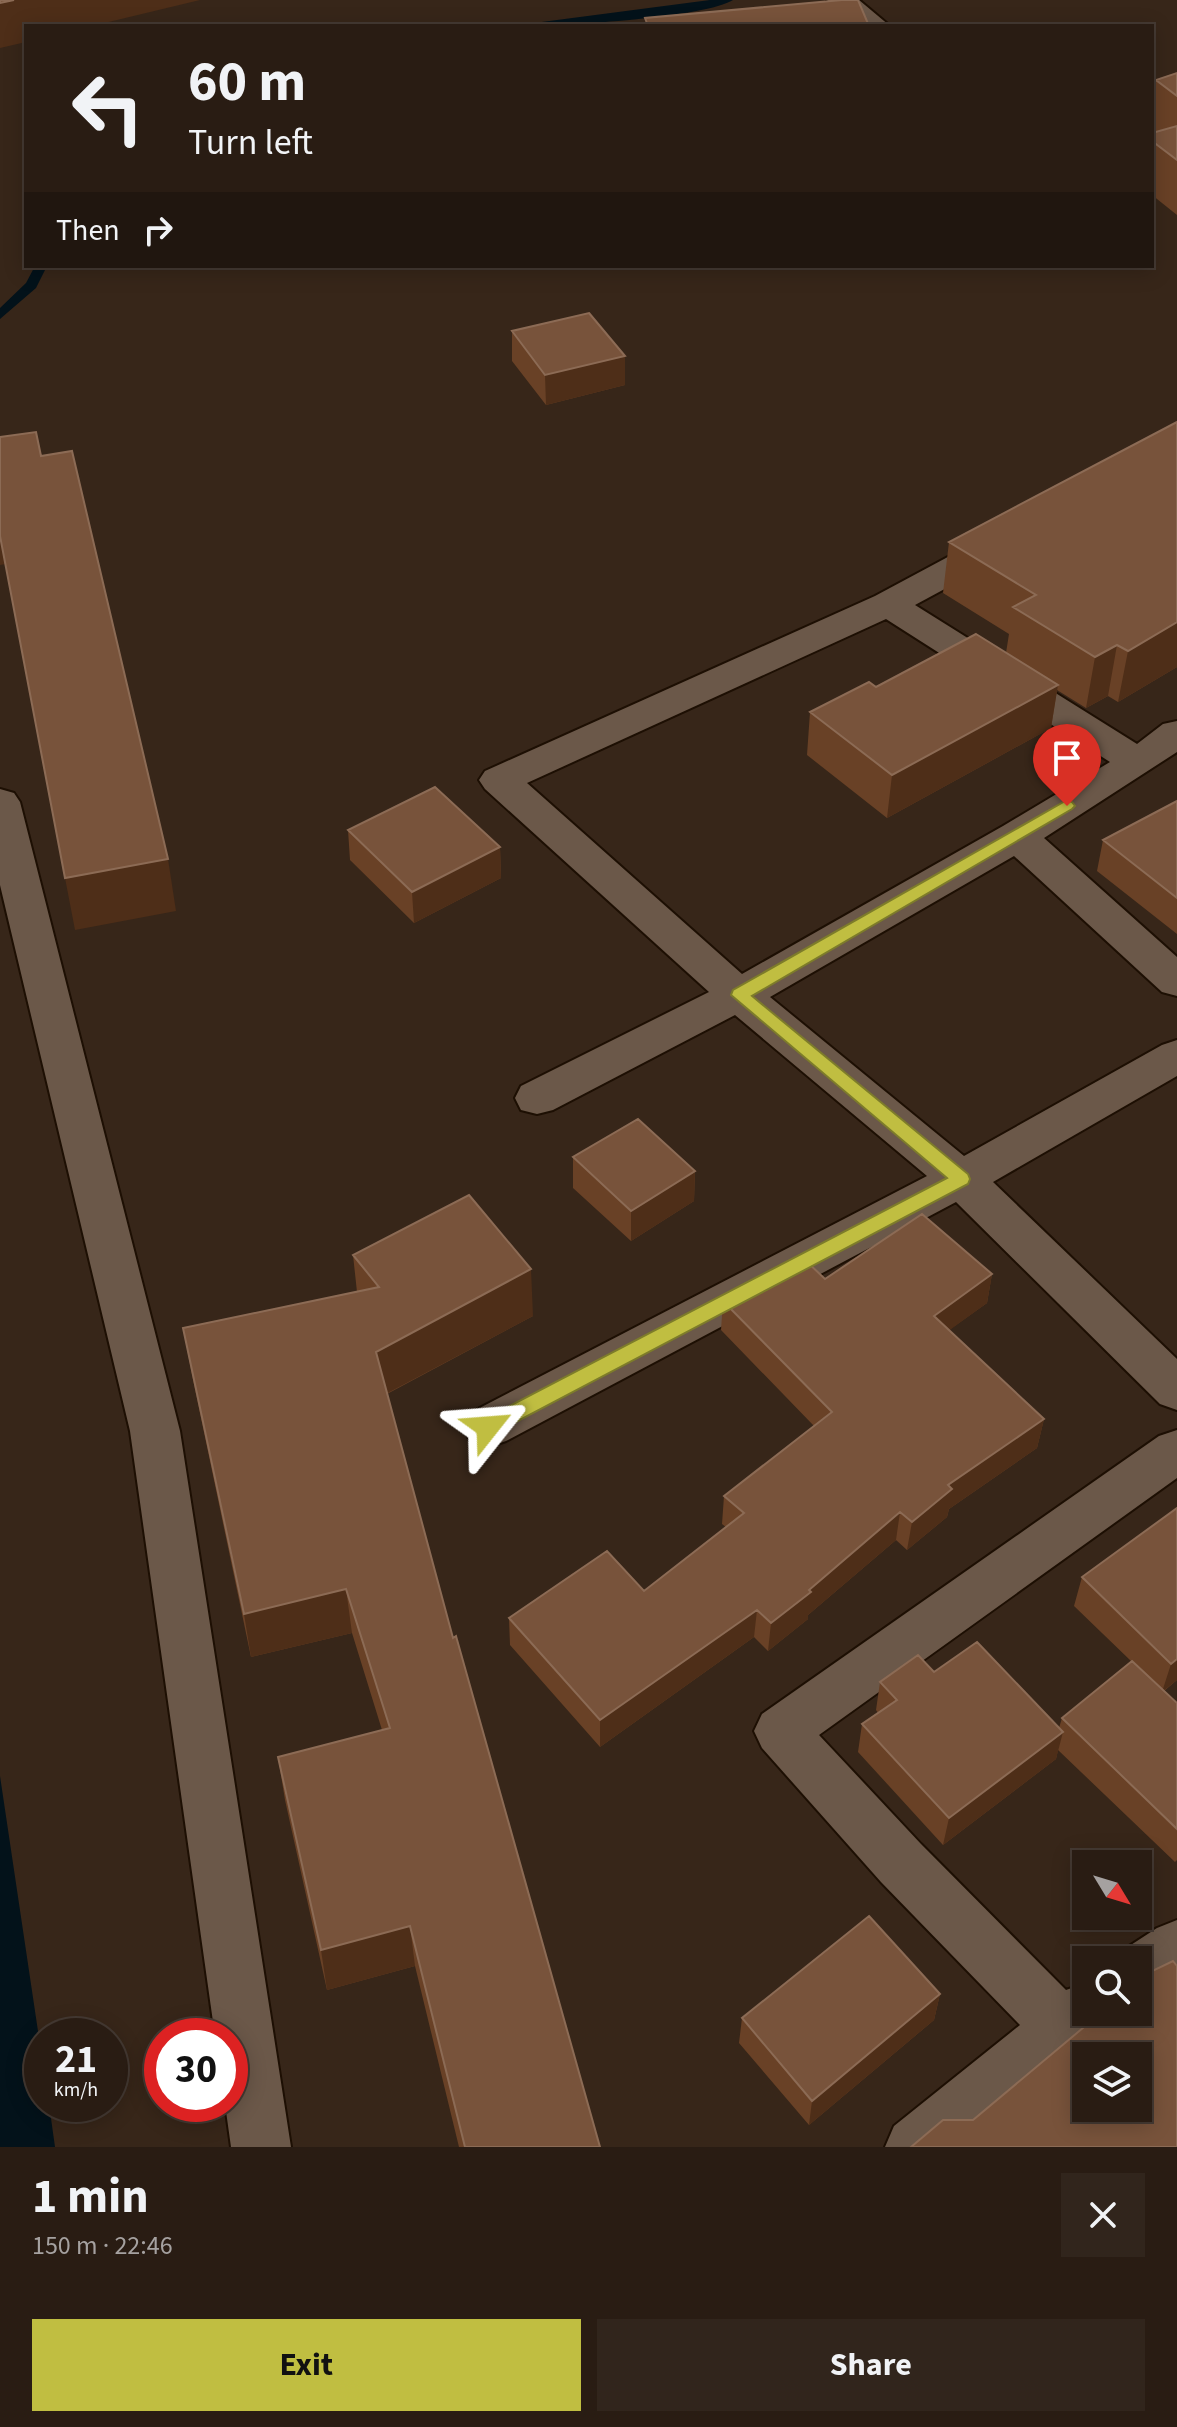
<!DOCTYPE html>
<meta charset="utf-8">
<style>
body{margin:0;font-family:"Source Sans 3",sans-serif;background:#31251c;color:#f1f3f6;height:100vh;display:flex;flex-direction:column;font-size:30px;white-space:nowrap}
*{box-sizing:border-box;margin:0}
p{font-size:26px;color:#a5a1a0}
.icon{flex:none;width:44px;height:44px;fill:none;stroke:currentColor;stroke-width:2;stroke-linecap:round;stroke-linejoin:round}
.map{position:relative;height:2147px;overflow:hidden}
.details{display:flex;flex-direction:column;background:#291c13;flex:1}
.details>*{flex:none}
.top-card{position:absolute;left:24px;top:24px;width:1130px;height:244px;border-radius:0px;box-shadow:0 4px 20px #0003,0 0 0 2px #453a33;background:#291c13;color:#f1f3f6;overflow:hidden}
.needle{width:52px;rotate:128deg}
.controls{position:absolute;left:1072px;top:1850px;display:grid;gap:16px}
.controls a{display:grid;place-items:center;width:80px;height:80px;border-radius:0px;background:#291c13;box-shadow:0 4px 20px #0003,0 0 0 2px #453a33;font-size:40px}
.speed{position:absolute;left:24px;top:2018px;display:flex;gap:16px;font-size:40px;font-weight:700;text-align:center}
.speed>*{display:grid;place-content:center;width:104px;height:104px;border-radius:50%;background:#291c13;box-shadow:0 4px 20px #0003,0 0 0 2px #453a33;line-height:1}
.speed small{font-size:20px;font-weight:400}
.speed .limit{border:12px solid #d22;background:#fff;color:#111}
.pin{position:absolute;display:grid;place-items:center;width:68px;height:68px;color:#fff;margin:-82px -34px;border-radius:50% 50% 50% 0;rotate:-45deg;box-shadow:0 0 8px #0007}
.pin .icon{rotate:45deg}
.me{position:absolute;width:88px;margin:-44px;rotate:62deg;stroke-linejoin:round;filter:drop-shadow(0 0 6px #0008)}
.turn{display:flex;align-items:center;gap:28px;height:168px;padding:0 32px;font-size:36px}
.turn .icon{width:104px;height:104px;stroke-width:2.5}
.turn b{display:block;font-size:56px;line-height:68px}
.then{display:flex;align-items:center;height:76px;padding:0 32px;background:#0003;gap:16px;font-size:30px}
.round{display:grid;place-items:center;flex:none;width:84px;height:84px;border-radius:0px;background:#31251c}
.overview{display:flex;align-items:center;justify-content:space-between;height:136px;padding:0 32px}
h1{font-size:48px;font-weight:700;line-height:60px}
.cta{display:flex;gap:16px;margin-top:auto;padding:16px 32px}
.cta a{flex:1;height:92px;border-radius:0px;background:#c0be41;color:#111;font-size:32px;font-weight:700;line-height:92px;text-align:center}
.cta a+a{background:#31251c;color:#f1f3f6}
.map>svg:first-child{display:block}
</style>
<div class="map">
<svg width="1177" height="2147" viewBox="0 0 1177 2147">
<rect width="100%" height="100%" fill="#372619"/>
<path fill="#03121a" d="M0,1776l42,282v46h7l6,43h-55z"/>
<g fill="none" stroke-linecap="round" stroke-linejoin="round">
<path fill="#03121a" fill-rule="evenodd" d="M710,0h23c-27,17 -167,26 -205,26l6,-3z
M35,266h12l-11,22 -36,31v-11l26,-25z"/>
<defs>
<path id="minor" d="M827,0h32l31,26h-32z
M1000,533l13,3 5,8 -5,8 -98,53 222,139 26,-20 14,-3v31l-133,86 133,119v39l-15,-4 -148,-136 -244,141 194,159 198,-111 15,-5v36l-184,106 184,177v51l-17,-6 -204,-202 -450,239 -18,6 -18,-6 -7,-14 7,-14 457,-237 -192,-161 -182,95 -16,4 -16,-4 -6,-12 6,-12 188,-94 -224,-203 -6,-9 6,-9 390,-175 112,-60zM886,619l224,143 -107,64 -261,148 -215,-191z
M0,789l14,4 6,9 160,629 111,716h-60l-6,-43h5v-68h-15l-85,-605 -130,-546z
M1177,1430v48l-358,257 102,109 145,146 20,-7v29h27l-8,19 -142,116h-78l9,-21 126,-101 -139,-143 -119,-134 -8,-17 8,-17 397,-278z
M1177,1920v61l-39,21v-42h-23l2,-6 40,-26z"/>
</defs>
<use href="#minor" stroke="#1d0f03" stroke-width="4"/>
<use href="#minor" fill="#6b5849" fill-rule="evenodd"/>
</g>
<path fill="#694126" d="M1177,73v142l-25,-20v-62l3,-1 -3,-2v-28l4,-22z
M512,331l113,54 -79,20 -34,-44z
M1177,422v245l-59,35 -10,-6 -22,12 -29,-18 -6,38 -164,90 -80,-63 3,-43 66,-25 130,-34 3,-19 -66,-41 6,-51z
M1177,801v133l-80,-63 6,-31z
M348,830l152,17 1,31 -87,45 -64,-63z
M573,1157l122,14 -1,30 -63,40 -58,-53z
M353,1255l180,61 -146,78 66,244 147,509h-141l-44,-181 -88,24 -42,-190 -7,-43 104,-27 -30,-97 -101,24 -59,-282 -9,-47 174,-36z
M992,1274l-5,29 -38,27 95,89 -7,29 -88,61 -2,8 -40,33 -11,-10 -88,75v4l-40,32 -14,-14 -154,110 -90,-102 -1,-27 135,-27 82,-64 -4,-3 2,-28 90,-70 -93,-96 2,-29 102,-22z
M1177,1508v172l-13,11 13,12v157l-2,2 -117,-112 -2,9 -113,86 -85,-93 4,-28 16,-11 -2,-3 4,-28 54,-10 125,56 3,-10 69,-57 -57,-55 8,-29z
M940,1994l-6,26 -125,105 -70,-82 3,-25z"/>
<path fill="#4e2e18" d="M14,0h186l-108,26h-66v16l-26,6v-45z
M625,356v29l-79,20 -1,-30z
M0,535l6,29 -6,1z
M1177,622v45l-59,35 10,-51z
M1117,645l-9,51 -22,12 9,-51z
M1058,685l-7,43 -164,90 5,-43z
M500,847l1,31 -87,45 -2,-31z
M168,859l8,52 -101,19 -10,-52z
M695,1171l-1,30 -63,40v-30z
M531,1269l2,47 -153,81 -4,-45z
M992,1274l-5,29 -58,42 5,-29z
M1044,1419l-7,29 -88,61 -2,8 -40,33 5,-28 36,-37z
M900,1512l-4,28 -88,75v4l-40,32 3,-28z
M346,1589l6,44 -101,24 -7,-43z
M757,1610l-3,27 -154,110v-27z
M1177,1659v21l-15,12 9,-28z
M1063,1732l-7,27 -113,86 6,-27z
M410,1926l5,40 -88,24 -6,-40z
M940,1994l-6,26 -125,105 3,-24z"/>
<path fill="#78533b" stroke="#8c6b55" stroke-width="2" fill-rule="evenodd" d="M0,0h14l-14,3z
M842,0h16l11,26h-221l-3,-8z
M1177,73v23l-21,-16z
M1177,126v34l-25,-19v-8z
M589,313l36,43 -80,19 -33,-44z
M1177,422v200l-49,29 -11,-6 -22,12 -82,-50 23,-12 -87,-53z
M36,432l5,24 31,-5 96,408 -103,19 -65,-342v-99z
M976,634l82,51 -166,90 -82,-63 59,-30 7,5z
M435,787l65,60 -88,45 -64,-62z
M1177,801v97l-74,-58z
M638,1119l57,52 -64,40 -58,-54z
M469,1195l62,74 -155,83 77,286 3,-2 144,511h-135l-55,-221 -89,24 -43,-193 112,-29 -44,-139 -102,25 -61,-286 196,-41 -26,-32z
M922,1214l70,60 -58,42 110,103 -96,66 4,4 -40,33 -12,-10 -91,78 2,2 -40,31 -14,-13 -157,110 -91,-102 98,-67 37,40 100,-78 -20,-17 108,-84 -109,-111 81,-42 21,20z
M1177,1508v151l-6,5 -89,-87z
M977,1642l86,90 -114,86 -87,-94 35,-24 -17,-18 38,-27 16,17z
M1132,1661l45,42v126l-115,-111z
M869,1916l71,78 -128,107 -70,-83z
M1173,1961l4,5v181h-266l32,-27h30l129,-108h36v-30l10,-9zM1086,2056h52v52h-52z"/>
<path fill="#c0be41" stroke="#7d7c2a" stroke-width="2" d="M1067,800l5,2 3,4 -3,3 -320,187 216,178 2,5 -2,5 -473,249 -7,3 -7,-3 -3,-6 3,-6 466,-243 -216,-183 2,-5z"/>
</svg>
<div class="controls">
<a><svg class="needle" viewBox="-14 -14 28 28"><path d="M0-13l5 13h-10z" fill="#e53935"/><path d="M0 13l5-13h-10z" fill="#a5a1a0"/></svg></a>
<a><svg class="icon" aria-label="search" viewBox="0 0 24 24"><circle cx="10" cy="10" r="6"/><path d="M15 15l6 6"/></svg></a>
<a><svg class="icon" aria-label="layers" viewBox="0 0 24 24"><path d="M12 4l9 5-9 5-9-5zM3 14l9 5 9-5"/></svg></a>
</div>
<div class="speed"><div>21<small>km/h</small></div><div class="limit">30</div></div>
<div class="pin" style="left:1067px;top:806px;background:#d93025"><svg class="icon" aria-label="arrive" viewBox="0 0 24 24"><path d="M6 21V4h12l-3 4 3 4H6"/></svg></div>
<svg class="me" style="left:488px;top:1427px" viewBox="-20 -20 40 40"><path d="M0-17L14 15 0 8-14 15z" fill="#c0be41" stroke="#fff" stroke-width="4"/></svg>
<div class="top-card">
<div class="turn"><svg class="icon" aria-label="left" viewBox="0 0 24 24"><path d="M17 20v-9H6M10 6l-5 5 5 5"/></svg><div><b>60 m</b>Turn left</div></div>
<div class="then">Then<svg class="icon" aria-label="right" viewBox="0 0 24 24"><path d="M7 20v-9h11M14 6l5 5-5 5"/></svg></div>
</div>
</div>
<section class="details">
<div class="overview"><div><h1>1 min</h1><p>150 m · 22:46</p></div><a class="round"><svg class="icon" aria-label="close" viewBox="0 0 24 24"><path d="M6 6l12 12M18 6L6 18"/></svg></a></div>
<div class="cta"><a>Exit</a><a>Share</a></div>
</section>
